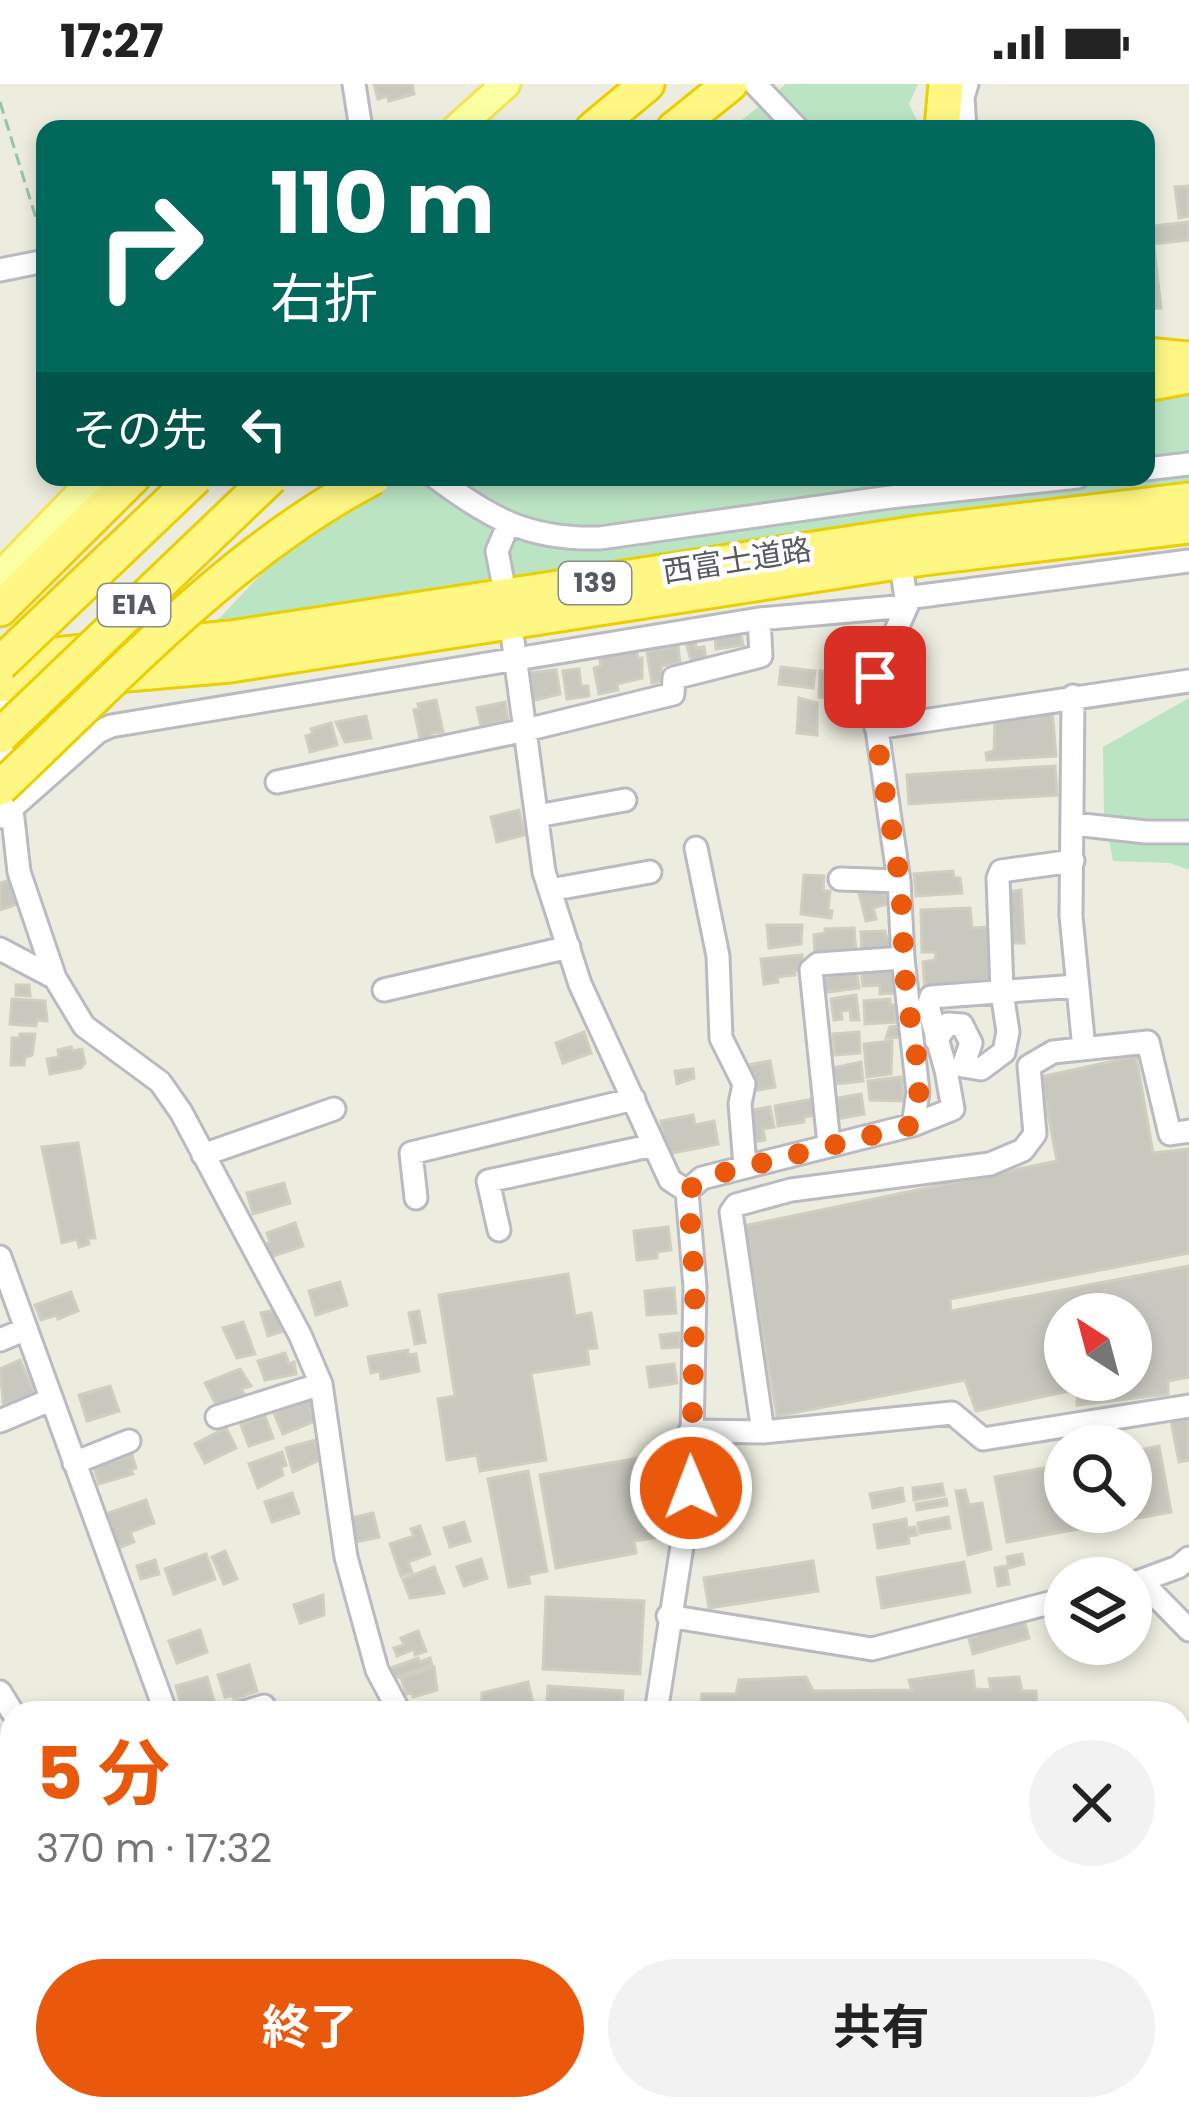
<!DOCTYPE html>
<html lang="ja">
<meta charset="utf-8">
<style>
body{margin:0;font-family:Poppins,"Noto Sans JP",sans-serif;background:#f2f2f2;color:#222;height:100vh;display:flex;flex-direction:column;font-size:45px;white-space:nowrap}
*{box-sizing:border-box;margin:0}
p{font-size:39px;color:#767676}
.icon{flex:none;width:66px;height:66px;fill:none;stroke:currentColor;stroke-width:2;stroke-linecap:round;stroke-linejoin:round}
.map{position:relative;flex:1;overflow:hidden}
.drawer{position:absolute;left:0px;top:1617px;width:1191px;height:420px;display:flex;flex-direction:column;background:#fff;border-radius:36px 36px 0 0;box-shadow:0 6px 18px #0003}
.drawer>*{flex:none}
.guide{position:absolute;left:36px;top:36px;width:1119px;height:366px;border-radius:24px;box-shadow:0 6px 18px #0003;background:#00695c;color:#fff;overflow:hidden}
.needle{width:78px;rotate:324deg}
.controls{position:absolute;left:1044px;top:1209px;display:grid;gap:24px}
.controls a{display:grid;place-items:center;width:108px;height:108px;border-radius:50%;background:#fff;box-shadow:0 6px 18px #0003;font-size:60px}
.pin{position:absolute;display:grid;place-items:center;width:102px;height:102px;color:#fff;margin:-51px;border-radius:24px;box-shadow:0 6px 18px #0006}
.me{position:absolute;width:132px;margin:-66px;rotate:359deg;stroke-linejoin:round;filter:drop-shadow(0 0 9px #0008)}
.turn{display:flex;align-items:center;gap:42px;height:252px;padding:0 36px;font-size:54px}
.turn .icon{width:156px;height:156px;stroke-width:2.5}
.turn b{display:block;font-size:84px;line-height:102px}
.then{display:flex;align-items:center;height:114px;padding:0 36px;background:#0003;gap:24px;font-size:45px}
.round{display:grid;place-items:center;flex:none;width:126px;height:126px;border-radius:63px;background:#f2f2f2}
.head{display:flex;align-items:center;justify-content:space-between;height:204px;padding:0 36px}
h1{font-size:72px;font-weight:700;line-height:90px;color:#ea580c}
.action{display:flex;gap:24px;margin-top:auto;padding:24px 36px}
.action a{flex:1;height:138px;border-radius:72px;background:#ea580c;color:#fff;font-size:48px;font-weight:700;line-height:138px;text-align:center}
.action a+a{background:#f2f2f2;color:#222}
.status{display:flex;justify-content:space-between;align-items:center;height:84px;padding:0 60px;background:#fff;direction:ltr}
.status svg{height:33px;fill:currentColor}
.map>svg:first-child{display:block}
</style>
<div class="status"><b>17:27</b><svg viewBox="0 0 49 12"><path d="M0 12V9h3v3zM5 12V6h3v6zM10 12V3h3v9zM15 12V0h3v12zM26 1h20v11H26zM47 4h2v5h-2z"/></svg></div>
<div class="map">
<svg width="1189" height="2037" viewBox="0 0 1189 2037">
<rect width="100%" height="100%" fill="#ececdf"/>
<path fill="#bbe4c3" d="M786,0h132l-9,20 12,25h-190z
M1189,278v123l-977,141 141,-149h793v-108z
M1189,614v172l-19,-7 -57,-2 -9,-50 -1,-64z"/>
<path fill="#c9c8bf" stroke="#d0cebe" stroke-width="3" fill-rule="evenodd" d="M374,0h38l2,10 -25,7 -1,-5 -10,3z
M1189,102v30l-10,2 -4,-31z
M1189,138v18l-37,4v-18z
M1154,163l7,61 -15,1v-60z
M741,550l2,11 -27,4 -1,-12z
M695,554l1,10 8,-1 2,13 -14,3 -7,-23z
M678,562l2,17 -19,3 2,15 -11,2 -5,-31z
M636,565l2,10 4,-1v20l-25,6 1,6 -19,4 -5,-26 7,-2 -2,-11 17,-4 2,5z
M781,583l34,4 -2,17 -34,-4z
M579,585l2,17h7l1,10 -22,3 -4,-28z
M556,586l4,24 -28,7 -5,-28z
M820,587l37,1 -3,25 -7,3 -28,-3z
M799,614l18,5v32l-20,-2z
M436,616l7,32 -11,1v6h-12l-6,-29 5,-1 -1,-5z
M505,618l3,18 -27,6 -4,-18z
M1052,626l4,46 -69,4 -1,-7 8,-2 1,-30 30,-7 2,5 11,-1 -1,-6z
M366,632l5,22 -26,4 -9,-20z
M331,639l6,22 -27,7 -4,-16 7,-2 -2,-5z
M1055,682l2,29 -148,9 -2,-29z
M519,726l6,25 -28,7 -6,-25z
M953,787l1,7h6l2,15 -46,3 -2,-22z
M804,791l20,1 -1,15h7l-2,19 4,1 -1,7 -30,-4z
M10,796l7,24 -17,6v-27z
M883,803l4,17 -14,4 3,11 -10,2 -7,-28z
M1021,806l3,53h-15l-2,-51z
M970,824l2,20 16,-1 6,59 -69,3 -2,-27 12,-2 1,-8h-14l-1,-42z
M767,841h35l-1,19 -32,4z
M854,844l2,25 -41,4 -1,-22 11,-2v-4z
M885,847l1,6 7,-1 1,17 -32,-2 -1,-19z
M802,871l2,15 -10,1 1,4 -18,2 1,5 -14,2 -3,-25z
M893,880l1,29 -14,1v-9l-17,1 -2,-18z
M856,883l3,21 -39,5 -1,-15 8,-1v-7z
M16,901h13l1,11 -14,-1z
M856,911l3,25h-8l-1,-10 -9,1 1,8 -8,1 -3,-21z
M12,915l33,2 2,20 -10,-1 -1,6 -26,-2z
M890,915v6h5l1,17 -31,2 -1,-23z
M901,942v11l-15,1 4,-11z
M584,948l7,21 -28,10 -7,-20z
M859,948l1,21 -25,2 -2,-21z
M20,950h15l-3,21 -7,2 -1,8h-13l1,-27h7z
M892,957l-1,33 -24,3 -3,-33z
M71,963l2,4 9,-2 3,14 -4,5 -31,6 -3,-15 12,-2 -1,-7z
M1136,972l17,97 36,-4v104l-239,46 1,12 238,-45v111l-21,4v13l-91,11 1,-16 -102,22 -11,-31 -188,36 -33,-190 313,-65 -16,-84zM1065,1230h66v66h-66z
M770,977l5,26 -22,4 -5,-26z
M861,978l2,19 -28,3 -2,-16z
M693,985l1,9 -17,6 -2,-13z
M901,993l3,24 -34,-1 -2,-19z
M861,1010l3,20 -27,5 -4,-20z
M813,1015l3,16 -12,2v5l-26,4 -3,-20z
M770,1023l4,20 -11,2 2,11 -13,2 -6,-31z
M693,1031l2,10 19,-4 4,23 -51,10 -6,-33z
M78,1059l17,95h-7l1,6 -10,3 -2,-8 -15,4 -20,-96z
M284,1099l6,20 -37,11 -6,-21z
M295,1139l8,23 -33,11 -5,-13 5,-2 -3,-9z
M668,1143l3,23 -14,2v6l-20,2 -3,-29z
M568,1190l7,42 16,-3 6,35 -10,1 2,15 -58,9 15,87 -66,11 -3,-16 -30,5 -9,-61 17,-3 -16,-101z
M340,1198l7,23 -31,10 -7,-24z
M674,1204l2,25 -29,2 -2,-24z
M71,1208l7,19 -20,8 -1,-4 -16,5 -6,-15z
M276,1226l7,21 -15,5 -7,-23z
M419,1227l6,31 -10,2 -6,-31z
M243,1238l12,32 -18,4 -14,-30z
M679,1249l1,14 -18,1 -2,-13z
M408,1266v5l8,-1 3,17 -38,8 -1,-8 -9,2 -3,-16z
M285,1269l4,11 5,-2 2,12 -31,6 -7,-19z
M20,1276l16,35 -32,15 -4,-41z
M674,1280l3,19 -27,4 -3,-20z
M240,1285l11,17 -10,3 3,5 -26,14 -13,-25z
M110,1302l9,25 -32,10 -8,-26z
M312,1312l4,10 -6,3 5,12 -32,13 -9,-21z
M265,1332l8,22 -24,8 -8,-21z
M1188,1334l1,42 -10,2 -8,-41z
M226,1344l10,20 -31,15 -10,-19z
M315,1356l5,20 -27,12 -7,-24z
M1159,1362l12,66 -164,30 -12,-65 70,-13v48h66v-60z
M282,1368l4,13 -5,2 2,8 -25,13 -9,-24z
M132,1371l4,13 -6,2 3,4 -34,10 -5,-17z
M651,1372l14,80 -31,5 2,12 -80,15 -16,-93z
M528,1387l19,100 -19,4 2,8 -21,4 -21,-108z
M942,1400l2,11 -30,5 -1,-12z
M902,1404l2,13 -31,7 -3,-14z
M965,1406l4,15 13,-2 9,46 -23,6 -12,-64z
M292,1409l7,20 -27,9 -7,-20z
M946,1415l1,6 -30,5 -1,-6z
M146,1416l8,23 -24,9 4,10 -16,6 -12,-34z
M373,1429l6,24 -23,5 -5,-24z
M948,1433l2,11 -30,5 -2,-10z
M906,1435l1,9 8,-1 2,8 -9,1 1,7 -31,5 -4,-23z
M464,1438l6,19 -20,6 -6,-19z
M420,1442l10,28 -22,8 4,10 -11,4 -11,-32 24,-8 -3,-7z
M225,1467l12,28 -13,5 -12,-27z
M206,1470l9,25 -41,15 -9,-25z
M1022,1470l2,10 -15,4 -2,-11z
M481,1475l6,19 -23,8 -7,-19z
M155,1476l4,14 -18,5 -4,-13z
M813,1477l5,30 -109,17 -5,-30z
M964,1478l6,30 -88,16 -5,-30z
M1006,1482l3,18 -11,2 -3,-18z
M434,1483l10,26 -34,5 -7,-19z
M323,1511l1,20 -24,8 -6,-18z
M546,1513l98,4 -4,73 -97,-5z
M1024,1536l5,18 -56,16 -4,-15 9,-3v-3z
M200,1546l7,22 -30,11 -8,-22z
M418,1547l8,20 -11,4 -1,-6 -17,7 -3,-8 10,-3 -3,-7z
M418,1574l2,4 10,-4 2,7 -38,14 -3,-11z
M249,1581l8,26 -23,8 -3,-4 -6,2 -7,-22z
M434,1583l3,23 -24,7 -1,-4 -6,1 -5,-17z
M973,1587l2,18 16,1 -2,-11 30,-2 3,14h14l1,22h-336l1,-19h34l3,-14 67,-3 7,14 99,-1 -3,-10z
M207,1593l7,24 -16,10 -2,-6 -14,4 -6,-23z
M528,1598l7,29 -53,2v-20z
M548,1602l75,5 -2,22 -75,-1z
M454,1620l3,9h-39z
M1189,1663v33l-9,4 -1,-34z
M12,1666v28l-10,3 -2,-18 7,-2 -3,-9z
M1189,1703v16l-6,2 -4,-15z
M1182,1757l7,21 -10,3v-23z
M1189,1818v24l-6,2 -4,-6v-17z
M1189,1857v25l-10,4v-25z
M1189,1924v36l-10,4v-36z
M120,2025h12l8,12h-24l-4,-6z
M470,2025h23l3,12h-23z
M590,2025h19l-1,12 -19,-4z
M618,2025h22l-1,12h-22z
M733,2025h24v12h-24z
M853,2025l30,1 9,11h-39z
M939,2025h23l1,12h-23z
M971,2025h21l1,8 -20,3z
M1111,2025h22l1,7 -22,3z
M1168,2025l-15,12 -12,-11 1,-1z
M769,2026h23v11h-23z
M1097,2027l1,10h-23l-1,-7z
M679,2028l35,1 -1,8h-35z
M808,2028l35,2v7h-36z"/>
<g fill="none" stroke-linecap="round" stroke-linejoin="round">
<defs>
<path id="minor" d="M354,0l7,45
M755,0l43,45
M965,45l-2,-32 4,-13
M0,186l45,-9
M1146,385l43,-5
M435,393c56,42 94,63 165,61l290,-41 188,-20
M502,493l-5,-26 11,-26
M906,514l283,-37
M513,557l31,231 36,112 90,196 17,11
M1073,612l-2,220 13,133
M0,619l19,169 36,106 29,48 76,56 21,30 119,223 21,49 25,173 31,113 23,43
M876,644l313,-47
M277,698l249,-52 147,-36 1,-16 87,-22 -2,-37
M537,732l88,-16
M2,733l96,-85 13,-6 648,-107 148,-13
M1074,740l72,8h43
M696,764l22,108 3,82 23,46 -4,20 5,62
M840,795l59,2
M550,806l100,-18
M0,865l55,29
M384,906l185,-43
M936,956l12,-16 14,1 9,18 -8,23 18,3 23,-17 4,-20 -6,-40 -4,-114 3,-7 72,-10
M913,1041l40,-16 -7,-39 -18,-64 3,-9 145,-11
M829,1060l-18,-174 7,-6 85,-6
M203,1071l131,-46
M416,1114l-5,-45 223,-54
M499,1146l-11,-49 166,-36
M0,1173l166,456
M0,1256l26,-11
M217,1333l104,-33
M0,1337l50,-21
M690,1347l73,1 189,-19 31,26 206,-33
M763,1348l-32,-220 5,-7 55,-15 199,-26 33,-14 12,-16 -6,-68 24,-14 95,-10 22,92 19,-3
M74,1379l55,-22
M1142,1498l47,48
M1132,1500l46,-17 11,-9
M668,1532l204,33 193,-50
M0,1608l13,21
M241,1629l23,-7
M656,1629l35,-225 4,-201 -8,-96 15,-13 195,-49 16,-4 5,-33 -15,-134 -4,-77 -25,-172 1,-32 32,-71 -4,-28
M12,1835v15
M0,1905l12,-17
M1179,1999l10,14
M311,2025l3,12
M502,2025l2,12
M901,2025l8,12
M1038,2025l2,12
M153,2028l3,9
M358,2037l28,-6
M577,2037l2,-12
M665,2037v-12
M726,2037v-11"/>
<path id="major" d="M456,45l50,-45
M0,492l96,-99"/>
<path id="highway" d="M593,45l54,-45
M674,45l56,-45
M942,45l4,-45
M1146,271l43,4
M1146,300l43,-8
M0,525l133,-132
M0,576l231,-22 687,-105 271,-33
M0,601l230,-20 693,-107 266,-32"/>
</defs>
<use href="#minor" stroke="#babbc2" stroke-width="27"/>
<use href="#major" stroke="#f3e552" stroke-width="33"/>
<use href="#highway" stroke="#ebcf00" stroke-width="39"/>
<path stroke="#94c5ab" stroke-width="3" stroke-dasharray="12 6" stroke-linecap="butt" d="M0,18l44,142"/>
<use href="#minor" stroke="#fff" stroke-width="21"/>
<use href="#major" stroke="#fcffa1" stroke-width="27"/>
<use href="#highway" stroke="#fef784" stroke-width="33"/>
<defs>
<path id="highway-bridge" d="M0,580l196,-187
M0,652l271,-259
M0,704c115,-108 233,-238 374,-311"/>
</defs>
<use href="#highway-bridge" stroke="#ebcf00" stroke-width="39" stroke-linecap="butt"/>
<use href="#highway-bridge" stroke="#fef784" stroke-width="33"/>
</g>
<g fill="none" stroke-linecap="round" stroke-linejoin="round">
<path stroke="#ea580c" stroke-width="21" stroke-dasharray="0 37.8" d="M691,1404l4,-201 -7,-96 14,-13 195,-49 16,-4c14,-37 -1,-89 -6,-128 -5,-42 -3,-86 -9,-128 -9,-64 -26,-128 -23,-192"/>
</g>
<g text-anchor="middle" stroke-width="9" stroke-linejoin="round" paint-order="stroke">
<g fill="#fff" stroke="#8a8c90" stroke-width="3">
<rect x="559" y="478" width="72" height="42" rx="9"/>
<rect x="98" y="500" width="72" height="42" rx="9"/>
</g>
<g font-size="27" font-weight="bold" fill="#585a61">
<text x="595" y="508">139</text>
<text x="134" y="530">E1A</text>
</g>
<g font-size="30" fill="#585a61" stroke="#fff">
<text transform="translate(737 477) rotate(-9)" y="10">西富士道路</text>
</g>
</g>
</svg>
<div class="controls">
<a><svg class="needle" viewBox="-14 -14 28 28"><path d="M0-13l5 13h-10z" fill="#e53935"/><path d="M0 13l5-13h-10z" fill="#767676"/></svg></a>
<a><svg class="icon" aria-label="search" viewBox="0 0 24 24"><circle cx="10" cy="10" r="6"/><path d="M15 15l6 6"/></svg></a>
<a><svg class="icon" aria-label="layers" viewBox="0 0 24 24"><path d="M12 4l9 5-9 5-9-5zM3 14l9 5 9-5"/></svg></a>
</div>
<div class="pin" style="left:875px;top:593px;background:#d93025"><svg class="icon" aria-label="arrive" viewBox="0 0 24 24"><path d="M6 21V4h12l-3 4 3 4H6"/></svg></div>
<svg class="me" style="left:691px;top:1404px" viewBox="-20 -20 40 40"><circle r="17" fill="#ea580c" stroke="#fff" stroke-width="3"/><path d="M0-11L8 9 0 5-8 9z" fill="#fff"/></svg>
<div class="guide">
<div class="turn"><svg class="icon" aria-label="right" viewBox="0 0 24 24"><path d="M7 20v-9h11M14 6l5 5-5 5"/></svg><div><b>110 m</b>右折</div></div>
<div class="then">その先<svg class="icon" aria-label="left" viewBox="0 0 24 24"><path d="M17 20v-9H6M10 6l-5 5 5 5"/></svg></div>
</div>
<section class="drawer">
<div class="head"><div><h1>5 分</h1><p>370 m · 17:32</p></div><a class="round"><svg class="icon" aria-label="close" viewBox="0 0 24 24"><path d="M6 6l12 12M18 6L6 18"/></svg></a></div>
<div class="action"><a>終了</a><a>共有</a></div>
</section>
</div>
